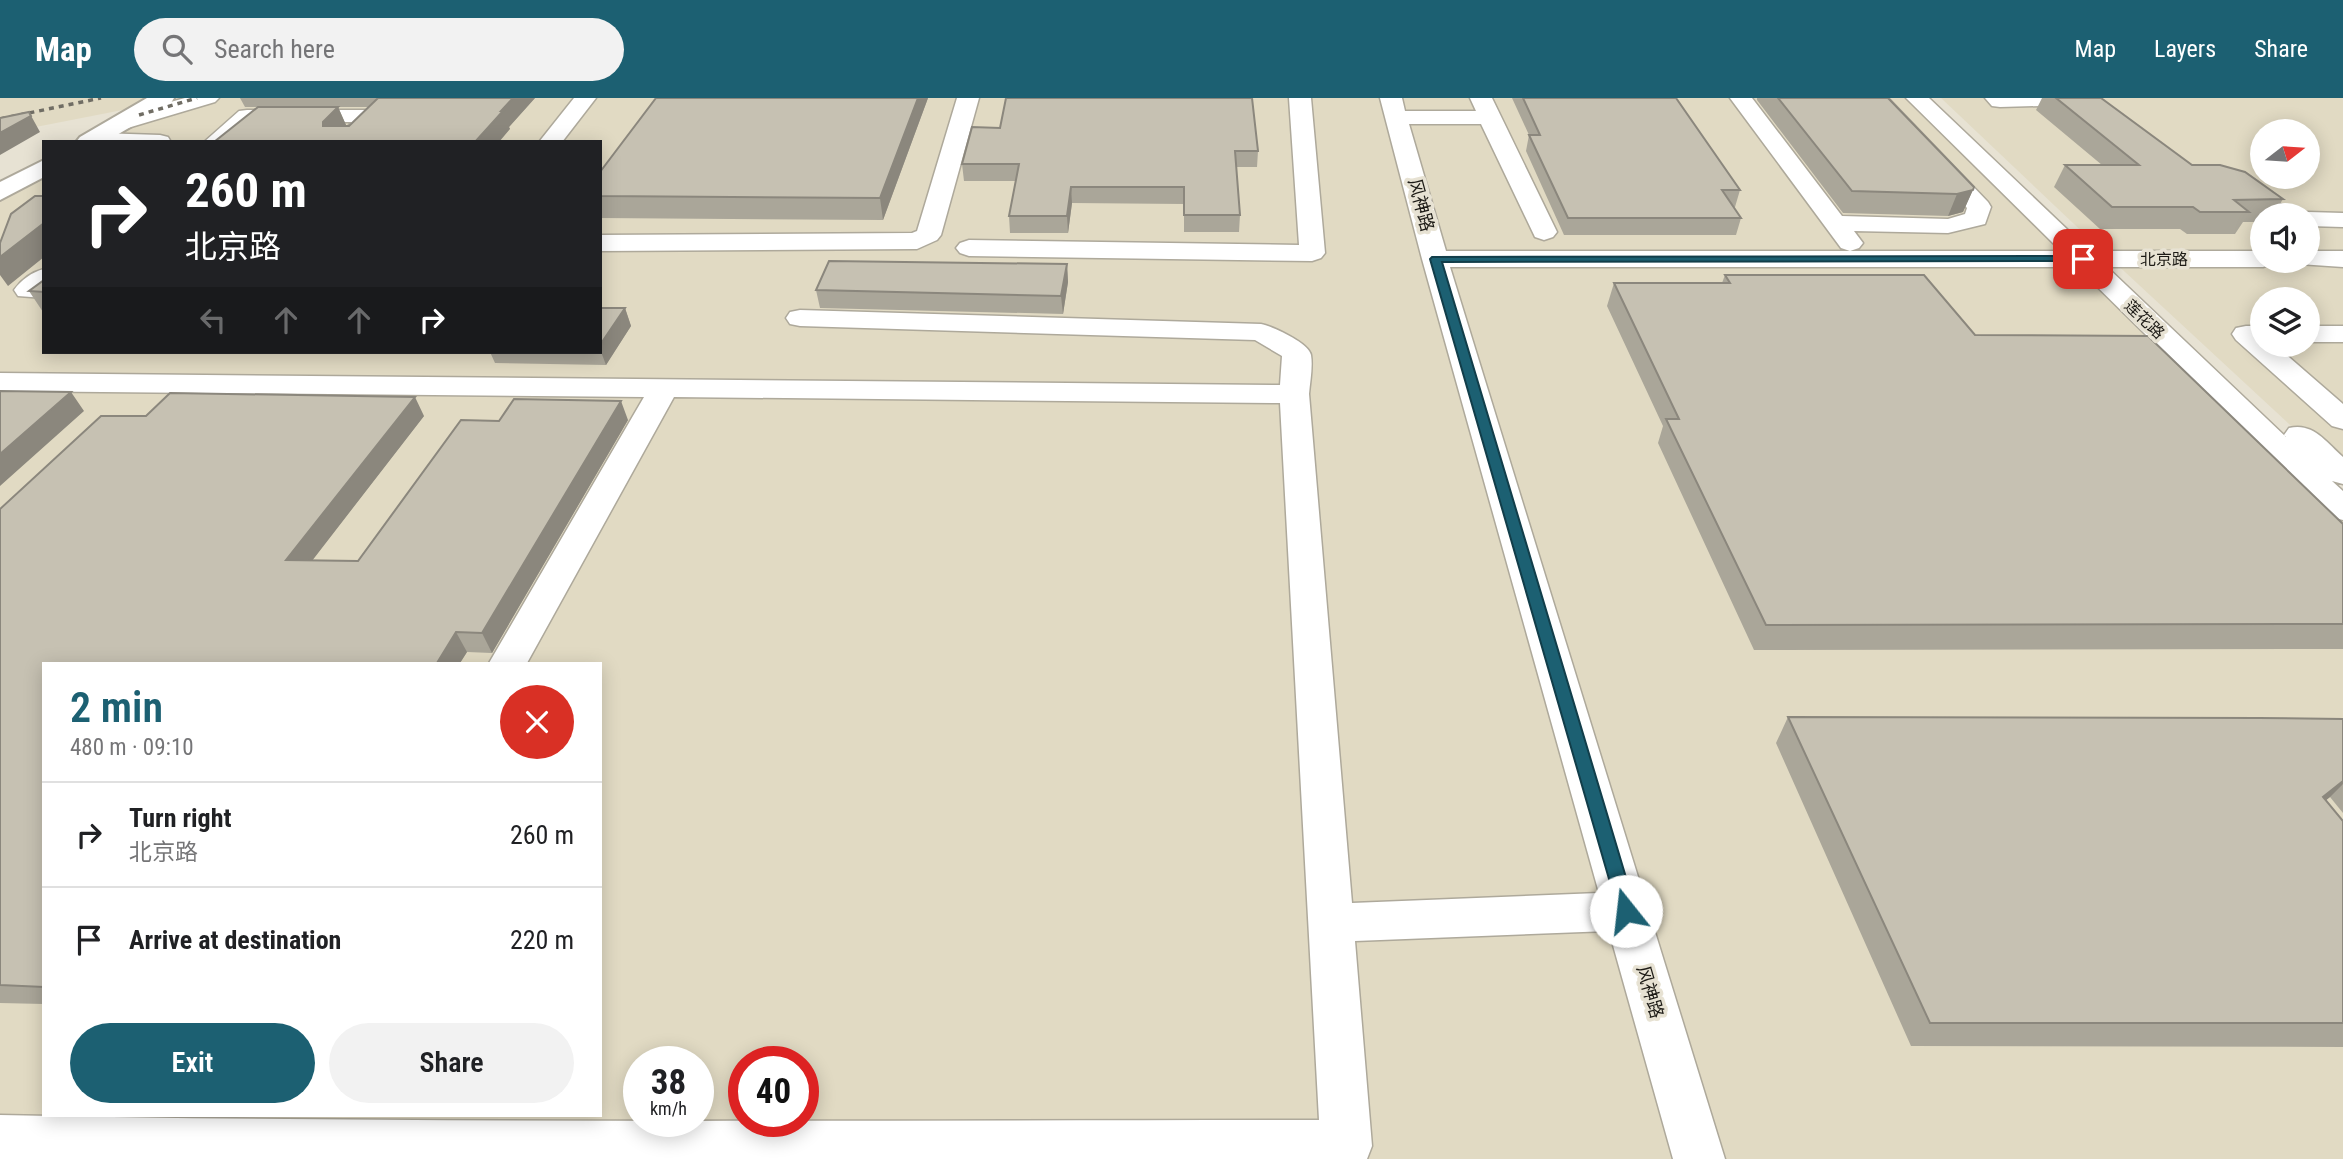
<!DOCTYPE html>
<meta charset="utf-8">
<style>
body{margin:0;font-family:"Roboto Condensed","Noto Sans SC",sans-serif;background:#f2f2f2;color:#202124;height:100vh;display:flex;flex-direction:column;font-size:26px;white-space:nowrap}
*{box-sizing:border-box;margin:0}
p{font-size:23px;color:#757577}
.icon{flex:none;width:38px;height:38px;fill:none;stroke:currentColor;stroke-width:2;stroke-linecap:round;stroke-linejoin:round}
.map{position:relative;flex:1;overflow:hidden}
.details{position:absolute;left:42px;top:564px;width:560px;height:455px;display:flex;flex-direction:column;background:#fff;border-radius:0px;box-shadow:0 4px 18px #0003}
.details>*{flex:none}
.banner{position:absolute;left:42px;top:42px;width:560px;height:214px;border-radius:0px;box-shadow:0 4px 18px #0003;background:#202124;color:#fff;overflow:hidden}
.needle{width:46px;rotate:73deg}
.tools{position:absolute;left:2250px;top:21px;display:grid;gap:14px}
.tools a{display:grid;place-items:center;width:70px;height:70px;border-radius:50%;background:#fff;box-shadow:0 4px 18px #0003;font-size:35px}
.speed{position:absolute;left:623px;top:948px;display:flex;gap:14px;font-size:35px;font-weight:700;text-align:center}
.speed>*{display:grid;place-content:center;width:91px;height:91px;border-radius:50%;background:#fff;box-shadow:0 4px 18px #0003;line-height:1}
.speed small{font-size:18px;font-weight:400}
.speed .limit{border:10px solid #d22;background:#fff;color:#111}
.pin{position:absolute;display:grid;place-items:center;width:60px;height:60px;color:#fff;margin:-30px;border-radius:14px;box-shadow:0 4px 10px #0006}
.me{position:absolute;width:77px;margin:-38px;rotate:344deg;stroke-linejoin:round;filter:drop-shadow(0 0 5px #0008)}
.turn{display:flex;align-items:center;gap:24px;height:147px;padding:0 28px;font-size:32px}
.turn .icon{width:91px;height:91px;stroke-width:2.5}
.turn b{display:block;font-size:49px;line-height:60px}
.lanes{display:flex;align-items:center;height:66px;padding:0 28px;background:#0003;justify-content:center;gap:35px;direction:ltr}
.lanes .off{opacity:.35}
.round{display:grid;place-items:center;flex:none;width:74px;height:74px;border-radius:37px;background:#f2f2f2}
.head{display:flex;align-items:center;justify-content:space-between;height:119px;padding:0 28px}
h1{font-size:42px;font-weight:600;line-height:52px;color:#1c6072}
.button{display:flex;gap:14px;margin-top:auto;padding:14px 28px}
.button a{flex:1;height:80px;border-radius:42px;background:#1c6072;color:#fff;font-size:28px;font-weight:600;line-height:80px;text-align:center}
.button a+a{background:#f2f2f2;color:#202124}
ul{padding:0;list-style:none}
li{display:flex;align-items:center;gap:21px;height:105px;padding:0 28px;border-top:2px solid #e0e0e0}
li div{flex:1}
li b{display:block;font-size:26px}
li em{font-style:normal}
header{display:flex;align-items:center;gap:42px;box-sizing:border-box;height:98px;padding:0 35px;background:#1c6072;color:#fff}
header strong{font-size:33px}
nav{display:flex;gap:38px;margin-inline-start:auto;font-size:24px}
.search{width:490px;height:63px;background:#f2f2f2;display:flex;align-items:center;gap:18px;box-sizing:border-box;padding:0 24px;border-radius:38px;color:#757577;font-size:26px}
.map>svg:first-child{display:block}
</style>
<header>
<strong>Map</strong>
<div class="search"><svg class="icon" aria-label="search" viewBox="0 0 24 24"><circle cx="10" cy="10" r="6"/><path d="M15 15l6 6"/></svg>Search here</div>
<nav><a>Map</a><a>Layers</a><a>Share</a></nav>
</header>
<div class="map">
<svg width="2343" height="1061" viewBox="0 0 2343 1061">
<rect width="100%" height="100%" fill="#e7e2d3"/>
<path fill="#e1dac3" fill-rule="evenodd" d="M0,0h1917l426,412v649h-2343v-967l44,-25v185h556v-210h-513l61,-37 -148,29zM44,565h556v452h-556zM639,964h59v60h-59zM744,964h59v60h-59z
M1941,0h402v376l-232,-215zM2263,33h45v46h-45zM2263,117h45v46h-45zM2263,201h45v46h-45z"/>
<g fill="none" stroke-linecap="round" stroke-linejoin="round">
<defs>
<path id="minor" d="M185,0h34l-4,4 -94,28 -8,-2 -3,-5 3,-5z
M574,0h22l-34,44h-23z
M957,0h22l-38,137 -4,5 -20,9 -317,2v-16l312,-2 5,-2z
M1289,0h22l14,155 -4,5 -9,3 -343,-5 -9,-3 -4,-5 4,-5 9,-3 330,5z
M1380,0h22l3,13h71l-6,-13h22l65,134 -4,5 -9,3 -9,-3 -54,-113h-72l37,127h615l-155,-153h23l161,153h173v10h12l-3,3 -9,3h-156l179,170 -2,-2 5,-7c24,-6 37,14 54,29v27l-11,-3 11,10v29l-12,-3 -254,-250h-627l275,892h-52l-64,-228 -254,10 17,205 -5,13h-1367v-44c447,9 873,5 1319,5l-39,-717 -606,-6 -147,266h-38l155,-266 -644,-6v-18l1280,12 2,-29 -27,-16 -455,-14 -10,-2 -4,-6 4,-6 10,-2 461,14c11,2 48,19 50,31 2,12 -1,27 -2,39l43,509 247,-10 -177,-634z
M1730,0h22l90,118 106,3 17,-5 2,-6 -102,-110h23l100,104 3,5 -6,17 -37,9 -94,-2 9,12 -4,5 -9,3 -9,-3z
M1985,0h109l7,7 -3,5 -8,1 -13,-6 -77,2 -8,-1z
M247,12h125l8,1 3,5 -26,26h-24l19,-20h-100l-23,20h-25l35,-31z
M99,35l61,2 8,2 3,5h-82l2,-7z
M2234,79l15,4 46,34h-28l-41,-26 -4,-5 4,-5z
M2308,114l35,1v14l-35,-1v-11h-10z
M2308,153h35v16l-44,-3 -3,-3h12z
M44,171v29l-26,-2 -4,-6c7,-10 18,-18 30,-21z
M2246,228h17v19h12l68,59v25l-11,-3 -96,-86 -4,-6 4,-6z
M2308,228h35v16h-35z"/>
<path id="major" d="M147,0h27l-3,5 -66,39h-29l4,-5z
M44,62v17l-44,23v-18z"/>
</defs>
<use href="#minor" stroke="#aea99b" stroke-width="3"/>
<use href="#major" stroke="#aea99b" stroke-width="4"/>
<use href="#minor" fill="#fff" fill-rule="evenodd"/>
<use href="#major" fill="#fff" fill-rule="evenodd"/>
<path stroke="#706d64" stroke-width="3.5" stroke-dasharray="5 5" stroke-linecap="butt" d="M139,17l58,-17
M0,21l101,-21"/>
</g>
<path fill="#aaa699" fill-rule="evenodd" d="M240,0h295l-26,29 1,2 -296,13 44,-35h-13zM338,9h31l-20,19h-5l2,-1z
M928,0l-45,122 -283,-2v-46z
M985,0h267l6,53 -1,16h-21l4,48 -1,17h-55v-28l-112,-1 -4,30h-58l-1,-17 7,-35h-52l-2,-17 38,-36 6,-30z
M1512,0h164l64,92 -5,17h-2l8,11 -5,17h-172l-38,-84 3,-16z
M1757,0h131l86,89 -11,25 -15,4 -105,-3 -86,-113z
M2042,0h59l91,67 91,34 -10,16h-10v7h-20l-8,12h-48l-7,-5h-80l-46,-42 11,-22h37l-66,-55z
M1067,166l1,18 -5,32 -243,-6 -4,-18z
M1725,177l250,60 368,189v125l-589,1 -96,-207 5,-17 -56,-120 7,-23h108z
M44,182v32h-1l-14,-21z
M600,210h25l6,18 -25,39 -111,-2 -5,-11h110z
M146,318h278l-112,144 46,1 141,-140 129,-1 -136,233 -25,-1 -7,11h-416v341l-44,-1v-494z
M1788,619l555,2v94l-13,-16 -4,3 17,21v226l-432,-1 -135,-303z"/>
<path fill="#8b877d" d="M513,0h22l-26,29 1,2 -11,13h-24z
M918,0h10l-45,122 -3,-22z
M338,9l8,18 -15,15 -8,-14v-4z
M29,14l11,20 -40,23v-22z
M1071,89l1,16 -4,30 -1,-17z
M1973,92l-10,22 -15,4 9,-22z
M44,125v34l-36,29 -8,-11v-18z
M1067,166l1,18 -5,32 -2,-18z
M625,210l6,18 -25,39 -6,-16v-4z
M71,294l13,19 -84,75v-32z
M415,299l9,19 -126,163 -12,-19z
M621,303l7,19 -136,233 -10,-20z
M456,534l11,20 -7,11h-23z
M2343,683v3l-13,13 -31,25 24,-25z"/>
<path fill="#c6c1b2" stroke="#8b877d" stroke-width="2" d="M378,0h135l-12,13h2l-28,31h-261l44,-35h80l-15,15v4h26z
M656,0h262l-38,100 -280,-2v-24z
M1006,0h246l6,53h-23l5,64h-56v-28h-113l-4,29h-58l10,-52h-57l10,-37 28,1z
M1523,0h153l64,92h-18l19,28h-173l-39,-83h11z
M1778,0h110l86,89 -1,3 -16,4 -105,-3z
M2056,0h45l91,67h28l25,7 38,27 -49,1 15,12h-49l-7,-5h-81l-47,-42h74z
M29,14l2,4 -31,17v-15z
M35,98h9v27l-44,34v-14l11,-29z
M829,163l238,3 -6,32 -245,-6z
M1725,177h199l51,60 173,1 195,188v100l-577,1 -100,-206h13l-65,-136h116z
M44,182v12l-15,-1z
M600,210h25l-25,37z
M0,293l71,1 -71,62z
M170,295l245,4 -129,163 72,1 103,-141 38,1 15,-22 107,2 -139,232 -26,-1 -19,31h-393v324l-44,-2v-476l101,-93h45z
M1788,619l471,1 84,1v62l-20,16 20,24v202h-413z"/>
<path fill="#1c6072" stroke="#123e4a" stroke-width="2" d="M2083,158l4,1v4l-645,1 194,649 -3,6 -7,2 -6,-2 -190,-658 2,-2z"/>
<g text-anchor="middle" stroke-width="7" stroke-linejoin="round" paint-order="stroke">
<g font-size="16" fill="#1d1b16" stroke="#e7e2d3">
<text x="2164" y="167">北京路</text>
<text transform="translate(2145 221) rotate(44)" y="6">莲花路</text>
</g>
<g font-size="18" fill="#1d1b16" stroke="#e7e2d3">
<text transform="translate(1421 107) rotate(75)" y="6">风神路</text>
<text transform="translate(1650 894) rotate(74)" y="6">风神路</text>
</g>
</g>
</svg>
<div class="tools">
<a><svg class="needle" viewBox="-14 -14 28 28"><path d="M0-13l5 13h-10z" fill="#e53935"/><path d="M0 13l5-13h-10z" fill="#757577"/></svg></a>
<a><svg class="icon" aria-label="sound" viewBox="0 0 24 24"><path d="M4 9h4l5-4v14l-5-4H4zM17 9q2 3 0 6"/></svg></a>
<a><svg class="icon" aria-label="layers" viewBox="0 0 24 24"><path d="M12 4l9 5-9 5-9-5zM3 14l9 5 9-5"/></svg></a>
</div>
<div class="speed"><div>38<small>km/h</small></div><div class="limit">40</div></div>
<div class="pin" style="left:2083px;top:161px;background:#d93025"><svg class="icon" aria-label="arrive" viewBox="0 0 24 24"><path d="M6 21V4h12l-3 4 3 4H6"/></svg></div>
<svg class="me" style="left:1626px;top:813px" viewBox="-20 -20 40 40"><circle r="19" fill="#fff"/><path d="M0-13L10 11 0 6-10 11z" fill="#1c6072"/></svg>
<div class="banner">
<div class="turn"><svg class="icon" aria-label="right" viewBox="0 0 24 24"><path d="M7 20v-9h11M14 6l5 5-5 5"/></svg><div><b>260 m</b>北京路</div></div>
<div class="lanes"><svg class="icon off" aria-label="left" viewBox="0 0 24 24"><path d="M17 20v-9H6M10 6l-5 5 5 5"/></svg><svg class="icon off" aria-label="ahead" viewBox="0 0 24 24"><path d="M12 20V5M6 11l6-6 6 6"/></svg><svg class="icon off" aria-label="ahead" viewBox="0 0 24 24"><path d="M12 20V5M6 11l6-6 6 6"/></svg><svg class="icon" aria-label="right" viewBox="0 0 24 24"><path d="M7 20v-9h11M14 6l5 5-5 5"/></svg></div>
</div>
<section class="details">
<div class="head"><div><h1>2 min</h1><p>480 m · 09:10</p></div><a class="round" style="background:#d93025;color:#fff"><svg class="icon" aria-label="close" viewBox="0 0 24 24"><path d="M6 6l12 12M18 6L6 18"/></svg></a></div>
<ul>
<li><svg class="icon" aria-label="right" viewBox="0 0 24 24"><path d="M7 20v-9h11M14 6l5 5-5 5"/></svg><div><b>Turn right</b><p>北京路</p></div><em>260 m</em></li>
<li><svg class="icon" aria-label="arrive" viewBox="0 0 24 24"><path d="M6 21V4h12l-3 4 3 4H6"/></svg><div><b>Arrive at destination</b></div><em>220 m</em></li>
</ul>
<div class="button"><a>Exit</a><a>Share</a></div>
</section>
</div>
